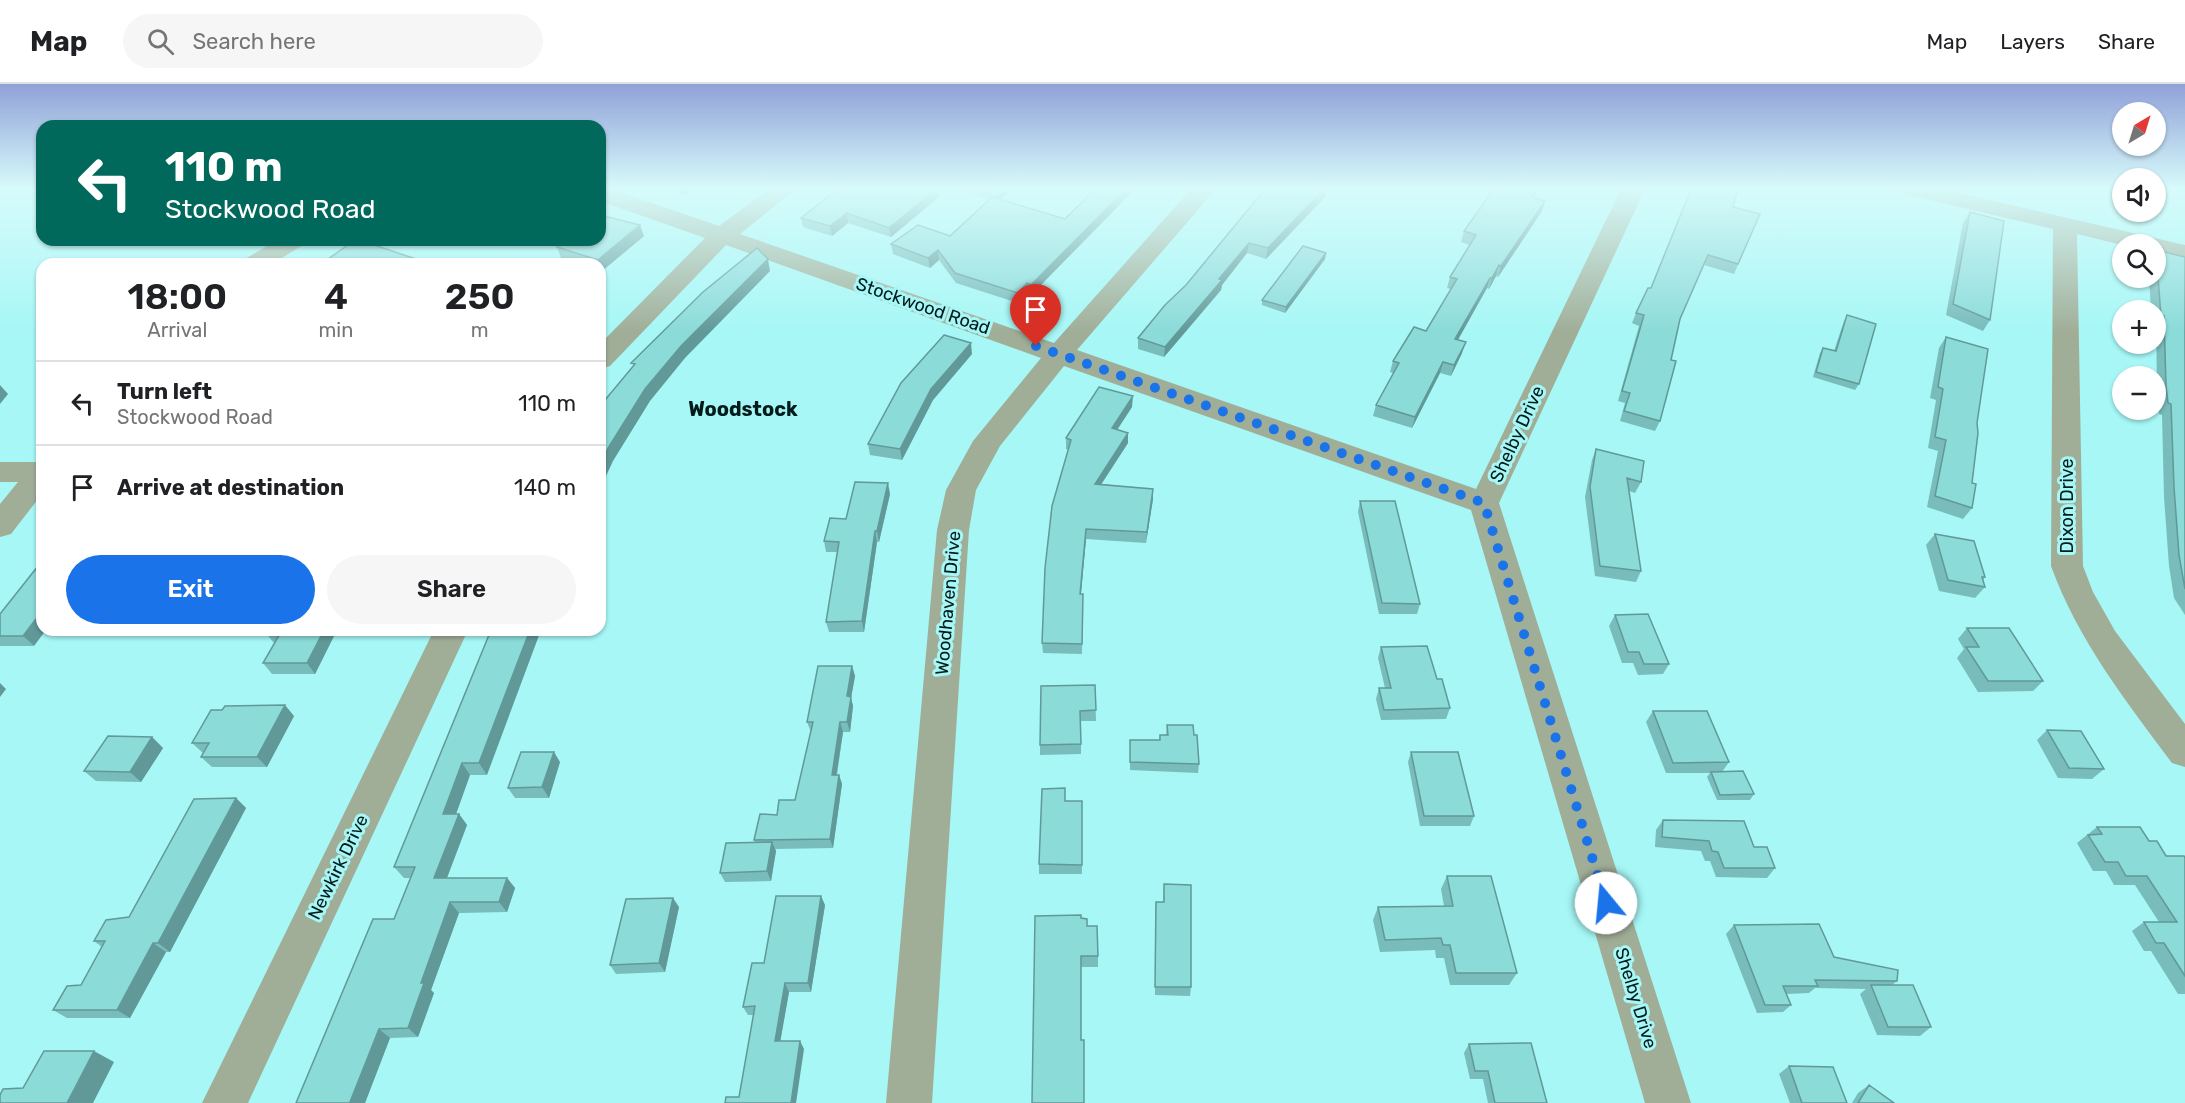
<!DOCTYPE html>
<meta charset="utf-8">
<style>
body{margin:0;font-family:Rubik,sans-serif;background:#f6f6f6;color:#202124;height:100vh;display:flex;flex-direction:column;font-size:22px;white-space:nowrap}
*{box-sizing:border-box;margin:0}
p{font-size:20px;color:#757577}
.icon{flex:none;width:33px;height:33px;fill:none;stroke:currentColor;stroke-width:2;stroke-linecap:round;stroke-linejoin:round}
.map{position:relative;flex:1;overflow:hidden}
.details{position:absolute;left:36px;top:174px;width:570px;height:378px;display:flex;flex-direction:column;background:#fff;border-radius:18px;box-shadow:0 2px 4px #0004}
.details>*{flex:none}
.banner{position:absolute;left:36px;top:36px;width:570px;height:126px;border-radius:18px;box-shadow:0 2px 4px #0004;background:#00695c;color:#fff;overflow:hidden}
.needle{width:39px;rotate:38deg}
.tools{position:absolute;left:2112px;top:18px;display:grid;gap:12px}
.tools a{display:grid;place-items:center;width:54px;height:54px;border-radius:50%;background:#fff;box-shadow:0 2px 4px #0004;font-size:30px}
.pin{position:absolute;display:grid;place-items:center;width:51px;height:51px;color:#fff;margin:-62px -26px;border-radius:50% 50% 50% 0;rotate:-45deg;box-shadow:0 0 6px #0007}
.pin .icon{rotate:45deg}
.me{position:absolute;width:66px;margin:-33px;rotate:343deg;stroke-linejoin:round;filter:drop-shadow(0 0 4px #0008)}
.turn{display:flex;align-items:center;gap:21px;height:126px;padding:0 30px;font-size:27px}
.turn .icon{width:78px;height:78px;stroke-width:2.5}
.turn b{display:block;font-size:42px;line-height:51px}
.eta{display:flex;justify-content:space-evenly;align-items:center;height:102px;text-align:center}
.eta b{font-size:36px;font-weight:600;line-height:42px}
.action{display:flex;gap:12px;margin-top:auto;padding:12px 30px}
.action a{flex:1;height:69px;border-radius:36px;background:#1a73e8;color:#fff;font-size:24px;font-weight:600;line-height:69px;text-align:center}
.action a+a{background:#f6f6f6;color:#202124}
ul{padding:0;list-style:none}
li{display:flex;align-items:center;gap:18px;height:84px;padding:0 30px;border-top:2px solid #e0e0e0}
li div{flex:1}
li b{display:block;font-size:22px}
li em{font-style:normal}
header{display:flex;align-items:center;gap:36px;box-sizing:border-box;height:84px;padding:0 30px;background:#fff;border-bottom:2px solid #e0e0e0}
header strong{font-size:28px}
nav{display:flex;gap:33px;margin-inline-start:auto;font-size:21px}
.search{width:420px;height:54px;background:#f6f6f6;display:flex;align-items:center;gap:15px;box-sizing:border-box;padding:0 21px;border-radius:33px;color:#757577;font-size:22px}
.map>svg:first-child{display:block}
</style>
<header>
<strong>Map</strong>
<div class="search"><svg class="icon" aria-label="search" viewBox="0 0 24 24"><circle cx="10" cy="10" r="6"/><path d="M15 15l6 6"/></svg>Search here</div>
<nav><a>Map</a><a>Layers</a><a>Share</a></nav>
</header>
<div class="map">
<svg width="2185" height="1019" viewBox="0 0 2185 1019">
<rect width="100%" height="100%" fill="#a6f7f6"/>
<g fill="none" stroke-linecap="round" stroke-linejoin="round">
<path fill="#a0ae98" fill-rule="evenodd" d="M600,105h11l108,37 50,-37h27l-56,45 314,109 137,-154h25l-139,161 399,139 145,-300h24l-146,314 192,600h-46l-174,-593 -407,-144 -64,80 -24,44 -7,40 -37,573h-46l51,-573 9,-40 27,-49 68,-83 -315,-113 -116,121 -10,3v-25l105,-106 -105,-37z
M1900,105h42l243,56v14l-29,-6v-9l-34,1 -45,-11 6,332 10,26 22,39 70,93v43l-13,-4c-47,-63 -94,-123 -121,-197l2,-337 -149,-35z
M277,156h29l-3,5 -31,19h-31l4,-5z
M0,378h42v32l-31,40 -11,3v-33l18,-22h-18z
M434,546h34l-220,473h-46z"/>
</g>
<path fill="#78bcbb" d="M674,105h23l-15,6z
M838,105h101l1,7 -49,41 -43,-14 -16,13 -29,-9 -2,-9z
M961,105h53l-14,10 65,20 30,-30h40l-103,105 -4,-1 -10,10 -62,-20 -17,-23 -9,8 -37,-14 -2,-10 59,-8 39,-36 -28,-10z
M1265,105l61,7 -60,63 -19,-6 -25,32 -1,5 -57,67 -26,-8v-11l48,-53z
M1494,105h45l-5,8 11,4 -3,10 -44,66 -2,-1 -7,13 -2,-1 -29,52 4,13 -11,23 -11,-3 -28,55 -39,-12 3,-11 17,-32 -3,-1 3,-11 33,-30 25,-42 -4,-1 3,-11 20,-32 -9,-3 3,-11z
M1733,123l27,7 -26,60 -30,-9 -24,54 -9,41 -11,61 -5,10 -35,-10 5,-18 -7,-2 21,-75 -7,-3 4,-10 15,-25z
M1970,128l20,108 -7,11 -37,-16 17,-92z
M644,152l-42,35 -2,-1v-6h-20l-19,-6 -4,-11z
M2156,166l29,7v358l-11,-17 -5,-32 -5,-69 -2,-82 -3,-1 -2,-17 -1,-87h-5l-2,-32h7z
M1326,169l-1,6 -40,54 -23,-8v-5z
M1847,231l12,69 -4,6 -42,-13 7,-24 3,-5 11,3 10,-30z
M1946,253l31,86 -5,60v25l-9,11 -36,-12 11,-56 -10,-3 8,-48 -6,-2 9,-50z
M972,270l-39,46 -31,60 -32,-5 -2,-11z
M1132,323l-15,23 11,3v10l-27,41 52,5v10l-7,44 -60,-4 -5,55h2l-1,60 -39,-1 -1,-10 26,-194h-2v-11z
M1596,365l45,33 -6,11 -6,-2 12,80 -5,11 -41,-6 -10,-79 7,-37z
M890,410l-11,48h-2l-13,90h-35l-3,-10 11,-70h-11l-2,-11 22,-22z
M1360,417l60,103 -3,10h-38l-21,-102z
M1935,450l50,43 -2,3 2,7 -10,11 -36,-7 -13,-46z
M0,530l34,32h-34z
M1615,531l54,49 -6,10 -25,1 -5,-12h-11l-13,-37z
M1967,544l76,53 -10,10 -55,1 -21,-34 7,-9 -6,-10z
M337,546l-22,44h-43l-9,-11 12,-20h-1l-9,-11z
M491,546l-4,145h-17l-14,39h3l8,11 -20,53h60l8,10 -8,24 -48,1 -28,77 3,3 -16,44 -28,1 -25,65h-69l98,-184 17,-41h-7l-10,-11z
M1381,563l56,32 13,29 -4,11 -65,1 -5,-21 3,-11h6l-7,-30z
M852,582l3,10 -4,22 2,8 -3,26h-7l-6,43h2l3,9 -9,64 -58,1 1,2 -5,30 -46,1 -5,-9 35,-31 -1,-2 23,-25 18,-15 16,-68 -4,-10z
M1095,601l1,36h-15v33l-41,1v-10z
M1653,627l76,51 -7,10 32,22 -4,6h-33l-10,-23 3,-4h-44l-20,-51z
M294,632l-27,51h-55l-11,-10 2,-4 -11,-10z
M1167,641l27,10 5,29 -1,9 -68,-3v-30h29l1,-5h6z
M2047,646l57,39 -12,10 -34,-1 -21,-38z
M152,653l11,11 -22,34 -45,-1 -12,-10z
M1411,668l63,64 -4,10h-50l-12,-64z
M560,678l-11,36h-34l-7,-10z
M236,714l10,10 -76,144h-4l-36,66h-63l-14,-8 28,-25 21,-38 -8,-6 35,-24z
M1082,717v73h-43v-10z
M1663,736l91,27 21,21 -8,10 -51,-1 -6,-16h-5l-4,-10 -46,-4 1,-17z
M2097,743l52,14 17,15 19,2v136h-7l-27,-43h-7l-12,-20 12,-9h15l-24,-37h-21l-8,-14h-13l-16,-28z
M1447,792l70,97 -8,12h-59l-6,-27h-8l-1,-8 -55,2 -7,-32 5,-13 66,-1 -3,-17z
M1164,800l27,103 -1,9 -35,-1v-84l1,-9h7z
M825,821l-14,87h-22l-9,49 24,8 -65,48 15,-82h-6l-5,-8 21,-44z
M679,823l-14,65 -49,2 -6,-9z
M1734,841l100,32 63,24 -5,4 39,42 -11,9 -43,-1 -17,-41 6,-5 -51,-1 -6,5 -23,1 5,11 -8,7 -26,1 -31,-79z
M1087,842l11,30v11h-17l-49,136z
M1469,960l78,59h-59l-5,-24h-13l-6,-26z
M1789,982l58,37h-57l-11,-29z
M1869,1001l25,18h-42l6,-10z"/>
<path fill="#619998" d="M680,105h17l-15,6z
M936,105h3l1,7 -49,41 -2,-9z
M1007,105h7l-17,13 -1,-5z
M1126,105h9l-103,105 -1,-9z
M1324,105h3l-1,7 -60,63 2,-11z
M1536,105h3l-11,18 4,-10z
M1545,117l-3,10 -44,66 3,-11z
M847,129l1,10 -16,13 -2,-10z
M640,141l4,11 -42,35 -4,-11z
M1249,159l-2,10 -25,32 -1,5 -57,67 1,-10z
M938,166l1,10 -9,8 -2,-10z
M1326,169l-1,6 -40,54 1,-6z
M768,175l2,12 -85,87 -35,43 -37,60 -13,28v-23l8,-18 37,-59 36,-43z
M1499,181l-3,11 -7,13 3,-11z
M1490,194l-3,10 -35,62 3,-11z
M1027,199l1,10 -10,10v-10z
M1466,258l-4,11 -11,23 3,-11z
M971,259l1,11 -39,46 -31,60 -2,-11 31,-60z
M1443,278l-3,11 -28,55 3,-11z
M0,301l8,9 -8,10z
M1133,312l-1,11 -21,32 1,-11z
M1128,349v10l-33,51v-10z
M888,399l2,11 -11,48 -2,-11z
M1153,405v10l-7,44 1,-11z
M1086,445v10l-6,65v-10z
M875,447l2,11 -13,90 -2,-11z
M42,527v19h4l-12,16 -11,-10z
M324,546h13l-22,44 -8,-11z
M530,546h11l-54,145 -8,-12z
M852,582l3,10 -4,22 2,8 -3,26 -3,-10v-26z
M0,599l6,6 -6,8z
M285,621l9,11 -27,51 -10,-10z
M840,638l3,10 -8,52 -3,-9z
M152,653l11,11 -22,34 -11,-10z
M554,668l6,10 -11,36 -7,-11z
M462,679l8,12 -18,50 -9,-11z
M839,691l3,9 -9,64 -3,-9z
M236,714l10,10 -76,144 -12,-9z
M459,730l8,11 -24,63 -9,-10z
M772,758l4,9 -5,30 -4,-10z
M507,794l8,10 -8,24 -8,-10z
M821,812l4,9 -14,87 -3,-9z
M673,814l6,9 -14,65 -6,-9z
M450,818l9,11 -28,77 3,3 -16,44 -10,-9 13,-45z
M153,859l13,9 -36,66 -13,-8z
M785,899l4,9 -10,57 -4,-8z
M379,945l11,9 -25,65h-14l-1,-1z
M800,957l4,8 -8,54h-5z
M94,967l20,11 -21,41h-26z"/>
<path fill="#8bdbd9" stroke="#619998" stroke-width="1.5" d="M838,105h98l-47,39 -42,-15 -17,13 -29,-8z
M974,105h33l-11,8z
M1095,105h31l-95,96 -4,-2 -9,10 -63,-20 -17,-23 -10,8 -37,-14 27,-19 32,11 42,-39 73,22z
M1265,105h59l-56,59 -19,-5 -30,36 3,1 -57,67 -27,-9 27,-33 21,-20z
M1494,105h42l-4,8 13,4 -44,65 -2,-1 -7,13h-2l-35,61 11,3 -12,23 -11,-3 -28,55 -39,-12 23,-42 -6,-2 21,-34 12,4 31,-52 -7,-2 26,-42 -12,-4z
M1691,105h47l-5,18 27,7 -22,50 -30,-9 -28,64 -9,41 5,1 -16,60 -36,-10 6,-18 -8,-2 22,-76 -8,-2 12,-25h3z
M1970,128l34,9 -14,99 -37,-16z
M600,131l40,10 -42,35 -41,-13 8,-7h35z
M355,156h4l72,24h-110z
M1303,162l23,7 -40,54 -24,-7z
M757,164l11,11 -87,87 -36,43 -37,59 -8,18v-60l35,-42 -4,-1 72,-71z
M2156,166l29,7v332l-6,-34 -5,-68 -3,-83 -3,-1 -2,-17 -2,-70h-3z
M1847,231l29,9 -17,60 -43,-12 7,-24 13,3z
M944,251l27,8 -40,46 -31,60 -32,-5 33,-61z
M1946,253l42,12 -11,74 1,10 -6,50 4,1 -4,24 -37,-12 11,-56 -11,-3 8,-48 -5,-2z
M1099,303l34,9 -21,32 16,5 -33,51 58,5 -6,43 -61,-3 -6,65h3l-1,50 -40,-1 3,-75 7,-62 19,-66 -5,-2z
M1596,365l48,12 -3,21 -14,-4 14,93 -41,-5 -10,-79z
M855,398l33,1 -11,48h-2l-13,90 -36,1 13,-80 -15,-1 6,-23 16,1z
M1360,417h35l25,103 -38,-1z
M1935,450l39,7 11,36h-3l3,10 -37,-7z
M42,477v50l-19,25h-23v-22z
M1648,530l21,50h-25l-5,-12h-11l-13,-37z
M1967,544h42l34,53h-55l-22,-34h13z
M266,546h58l-17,33h-44l18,-31h-16z
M491,546h39l-51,133h-17l-19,51h16l-25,64h73l-8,24h-49l-29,81h3l-16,45 -29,1 -29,73h13v1h-67l77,-184h21l21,-52h-21z
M1427,562l10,33h5l8,29 -66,2 -5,-22h12l-10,-41z
M818,582h34l-5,30 4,1 -4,25h-7l-8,53h7l-9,64 -76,1 6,-26 17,1 2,-15h16l18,-78h-6z
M1095,601l1,25 -16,1 1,33 -41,1 1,-59z
M285,621l-28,52h-56l8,-14h-17l19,-33h11l3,-4z
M1653,627h54l22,51 -56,1z
M1167,641h26l1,10h3l2,29 -69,-2v-22h30v-5h8z
M2047,646l34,1 23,38 -35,-1z
M108,652l44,1 -22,35 -46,-1z
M521,668h33l-12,35 -34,1z
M1411,668h47l16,64h-50z
M1743,687l11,23 -34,1 -9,-23z
M1065,704v13h17v64l-43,-1 3,-75z
M236,714l-78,145h-5l-36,67h-64l14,-24 14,-1 24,-44h-11l12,-21 23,-3 65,-118z
M1663,736l81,1 10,26h13l8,21h-51l-6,-16 -6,-1 -3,-10 -47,-4z
M2097,743h43l9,14h8l9,15h18l1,2v118l-21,-33h-8l-12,-21h33l-30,-46h-21l-8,-14h-13l-17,-27 14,-1z
M772,758l-5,29 -47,2 6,-30z
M1447,792h44l26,97h-61l-6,-28h-7l-2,-7 -56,2 -7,-33 75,-1z
M1164,800l27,1v102h-36l1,-85h8z
M776,812h45l-13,87h-23l-10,58h25l-9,62h-66l1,-6h13l16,-91 -12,1 9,-44h12z
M673,814l-14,65 -49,2 16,-66z
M1081,831v3l6,1v7h10l1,30h-17v84h3v63h-52l3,-187z
M1819,840l15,33 64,13 -1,11 -82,-1 3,6h-35l8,19h-26l-31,-80z
M1871,901h42l18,42h-43z
M1531,959l16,60h-52l-7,-32h-13l-6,-27z
M44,967h50l-27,52h-67v-8l3,-6 20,-1z
M1789,982l44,1 14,36h-45z
M1869,1001l25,18h-36z"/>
<linearGradient id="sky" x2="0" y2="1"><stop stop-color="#90a1d8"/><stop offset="0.42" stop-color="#d7fbfb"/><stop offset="1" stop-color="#d7fbfb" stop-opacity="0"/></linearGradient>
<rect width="2185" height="248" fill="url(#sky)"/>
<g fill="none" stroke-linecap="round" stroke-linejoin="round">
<path stroke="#1a73e8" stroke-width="10" stroke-dasharray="0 18" d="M1036,262l448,157 122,400"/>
</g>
<g text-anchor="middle" stroke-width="6" stroke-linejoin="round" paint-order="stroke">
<g font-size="18" fill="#031b1b" stroke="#a6f7f6">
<text transform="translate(923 222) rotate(19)" y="6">Stockwood Road</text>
<text transform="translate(1517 350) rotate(-65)" y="6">Shelby Drive</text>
<text transform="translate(2067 422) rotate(-90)" y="6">Dixon Drive</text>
<text transform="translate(948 519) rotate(-85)" y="6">Woodhaven Drive</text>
<text transform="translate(338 783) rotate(-64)" y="6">Newkirk Drive</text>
<text transform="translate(1636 914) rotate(73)" y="6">Shelby Drive</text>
</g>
<g font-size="20" font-weight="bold" fill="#031b1b" stroke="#a6f7f6">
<text x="743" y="332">Woodstock</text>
</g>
</g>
</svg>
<div class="tools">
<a><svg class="needle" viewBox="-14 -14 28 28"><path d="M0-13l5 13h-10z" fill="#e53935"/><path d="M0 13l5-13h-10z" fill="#757577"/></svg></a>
<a><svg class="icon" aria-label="sound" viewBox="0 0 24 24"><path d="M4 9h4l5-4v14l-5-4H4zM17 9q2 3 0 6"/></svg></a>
<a><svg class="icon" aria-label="search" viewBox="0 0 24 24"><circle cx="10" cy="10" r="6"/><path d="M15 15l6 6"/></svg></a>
<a>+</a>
<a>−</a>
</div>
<div class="pin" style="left:1036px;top:262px;background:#d93025"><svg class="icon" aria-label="arrive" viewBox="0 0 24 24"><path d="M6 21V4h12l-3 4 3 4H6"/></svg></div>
<svg class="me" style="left:1606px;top:819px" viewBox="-20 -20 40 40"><circle r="19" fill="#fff"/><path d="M0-13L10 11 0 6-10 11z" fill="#1a73e8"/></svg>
<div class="banner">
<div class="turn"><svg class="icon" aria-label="left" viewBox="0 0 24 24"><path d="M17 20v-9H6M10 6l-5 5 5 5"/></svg><div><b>110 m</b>Stockwood Road</div></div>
</div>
<section class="details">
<div class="eta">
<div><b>18:00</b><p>Arrival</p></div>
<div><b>4</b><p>min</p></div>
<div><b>250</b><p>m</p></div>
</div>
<ul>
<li><svg class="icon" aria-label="left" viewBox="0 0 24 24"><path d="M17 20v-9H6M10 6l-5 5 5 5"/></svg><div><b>Turn left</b><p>Stockwood Road</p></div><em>110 m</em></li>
<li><svg class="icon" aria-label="arrive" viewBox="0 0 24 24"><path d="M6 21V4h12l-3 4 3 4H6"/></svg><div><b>Arrive at destination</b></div><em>140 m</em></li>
</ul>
<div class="action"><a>Exit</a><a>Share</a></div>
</section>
</div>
